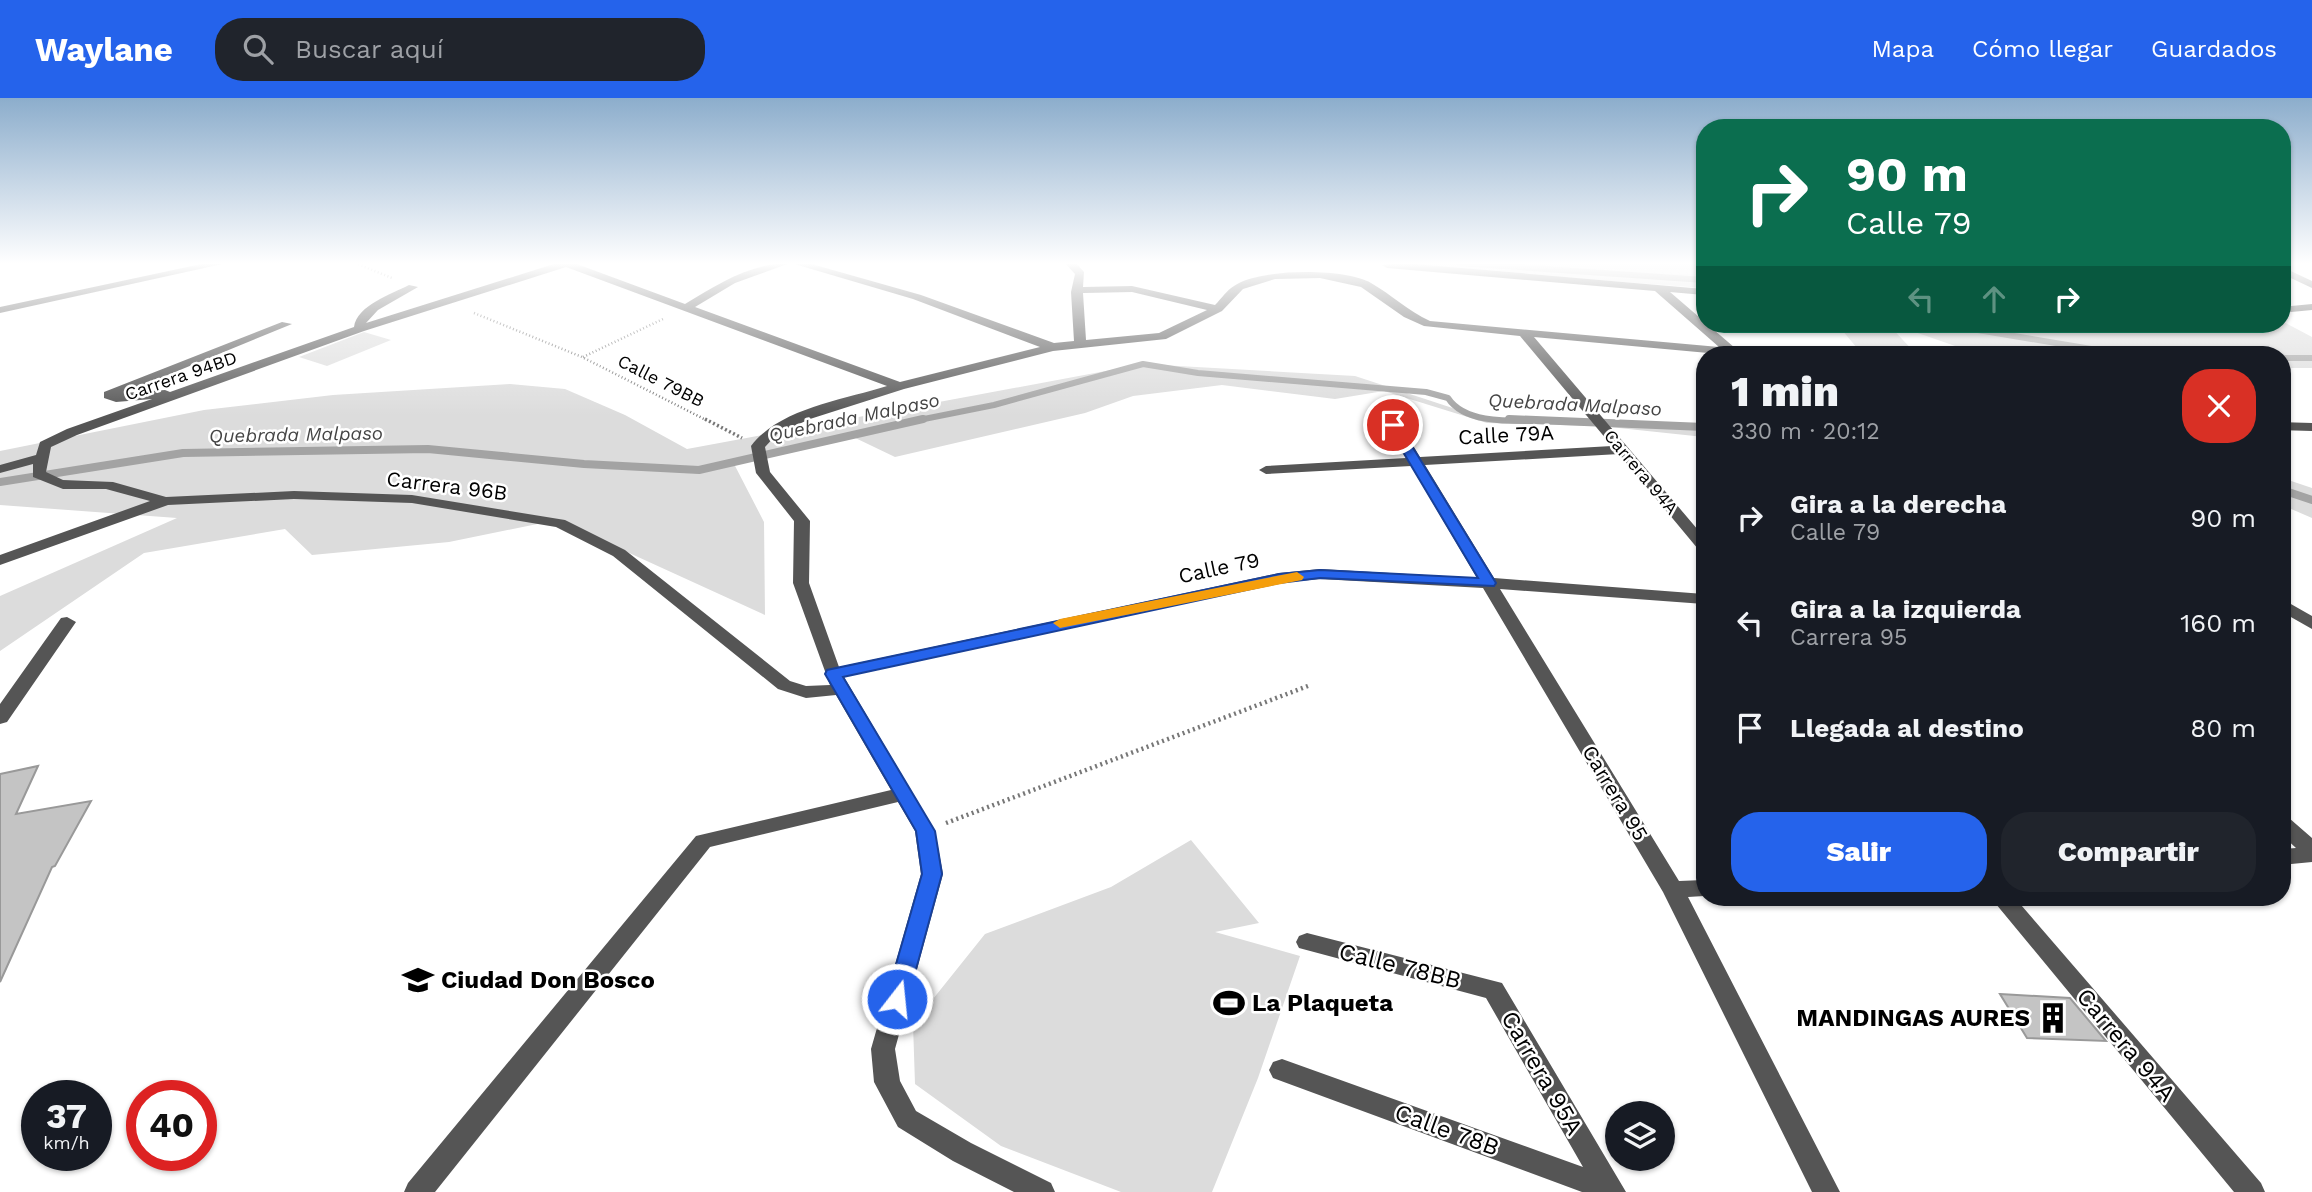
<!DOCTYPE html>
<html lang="es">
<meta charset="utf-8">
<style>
body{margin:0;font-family:"Work Sans",sans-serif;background:#20242c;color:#f1f3f6;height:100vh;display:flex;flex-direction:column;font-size:26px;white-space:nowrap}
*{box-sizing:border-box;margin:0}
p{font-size:23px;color:#9ea1a6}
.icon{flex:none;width:38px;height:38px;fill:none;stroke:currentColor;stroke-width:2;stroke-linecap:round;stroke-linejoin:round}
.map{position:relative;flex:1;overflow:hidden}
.drawer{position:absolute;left:1696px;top:248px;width:595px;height:560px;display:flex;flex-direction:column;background:#171b24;border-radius:28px;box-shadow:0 2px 5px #0004}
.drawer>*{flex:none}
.banner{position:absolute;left:1696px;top:21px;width:595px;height:214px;border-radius:28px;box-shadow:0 2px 5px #0004;background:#0b6e4f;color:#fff;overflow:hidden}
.buttons{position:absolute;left:1605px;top:1003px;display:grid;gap:14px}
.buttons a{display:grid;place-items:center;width:70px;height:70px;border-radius:50%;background:#171b24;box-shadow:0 2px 5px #0004;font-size:35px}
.speed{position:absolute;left:21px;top:982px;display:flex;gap:14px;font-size:35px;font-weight:700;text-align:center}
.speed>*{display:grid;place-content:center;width:91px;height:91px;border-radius:50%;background:#171b24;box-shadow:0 2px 5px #0004;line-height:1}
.speed small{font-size:18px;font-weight:400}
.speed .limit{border:10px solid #d22;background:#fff;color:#111}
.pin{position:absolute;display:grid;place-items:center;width:60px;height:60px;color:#fff;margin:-30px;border:4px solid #fff;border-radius:50%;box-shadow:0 2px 7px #0007}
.me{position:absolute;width:77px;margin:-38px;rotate:16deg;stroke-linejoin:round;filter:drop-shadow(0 0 5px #0008)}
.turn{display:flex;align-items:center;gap:24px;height:147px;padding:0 35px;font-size:32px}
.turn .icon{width:91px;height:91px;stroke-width:2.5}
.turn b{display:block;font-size:49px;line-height:60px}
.lanes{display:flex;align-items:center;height:66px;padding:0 35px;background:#0003;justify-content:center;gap:35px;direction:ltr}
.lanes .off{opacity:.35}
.round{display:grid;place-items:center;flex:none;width:74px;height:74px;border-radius:28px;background:#20242c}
.head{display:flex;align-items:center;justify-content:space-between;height:119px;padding:0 35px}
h1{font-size:42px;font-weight:800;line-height:52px}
.primary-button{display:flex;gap:14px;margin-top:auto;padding:14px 35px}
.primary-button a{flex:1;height:80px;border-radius:28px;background:#2563eb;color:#fff;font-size:28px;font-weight:800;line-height:80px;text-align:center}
.primary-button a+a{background:#20242c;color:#f1f3f6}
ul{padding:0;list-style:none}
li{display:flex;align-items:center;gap:21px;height:105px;padding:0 35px}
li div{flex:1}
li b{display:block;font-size:26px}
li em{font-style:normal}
header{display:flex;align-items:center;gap:42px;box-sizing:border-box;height:98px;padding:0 35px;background:#2563eb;color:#fff}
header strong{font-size:33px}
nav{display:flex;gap:38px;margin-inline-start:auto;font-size:24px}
.search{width:490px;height:63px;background:#20242c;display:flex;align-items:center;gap:18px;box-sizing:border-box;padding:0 24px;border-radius:28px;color:#9ea1a6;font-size:26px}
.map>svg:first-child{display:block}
</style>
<header>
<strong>Waylane</strong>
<div class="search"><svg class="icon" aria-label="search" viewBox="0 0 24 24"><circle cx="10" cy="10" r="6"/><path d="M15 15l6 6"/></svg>Buscar aquí</div>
<nav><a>Mapa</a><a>Cómo llegar</a><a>Guardados</a></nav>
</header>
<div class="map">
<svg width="2312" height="1094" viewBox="0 0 2312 1094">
<rect width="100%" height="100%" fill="#fff"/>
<path fill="#dcdcdc" d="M1406,165h296l2,25 -292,-22z
M2282,223l30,16v31h-30v-13h-301l-89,-31h225l70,9z
M1837,226h51l29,31 -55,-1z
M364,234l27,8 -64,26 -28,-9z
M1143,266l212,12 128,42 221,7v12l-104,-11 -113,-3 -103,-32 -49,8 -113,-14 -89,11 -48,17 -190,44 -48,-23 -114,28 31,60 1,93 -208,-95 -108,22 -137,13 -27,-26 -141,24 -144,98v-55l177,-78 -177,-13v-54l204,-41 129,-15 177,-11 55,5 60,26 62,34z
M2282,380l30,10v30l-30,-13z
M1191,742l68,83 -44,9 85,24 -42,122 -46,114h-91l-120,-46 -86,-62 -2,-60 72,-90 126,-47z"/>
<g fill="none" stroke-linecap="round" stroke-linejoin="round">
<path stroke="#a3a3a3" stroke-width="6" d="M1460,165l244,17
M1942,226l185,31
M2282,260h30
M914,323l80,-16 149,-41 55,9 228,19 22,6c19,29 73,22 104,23"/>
<path stroke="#a3a3a3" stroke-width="8" d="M1509,321l195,8
M0,384l183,-29 245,-4 156,15 115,6 224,-51
M2282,392l30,10"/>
</g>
<path fill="#c4c4c4" stroke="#999" stroke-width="2" d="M38,668l-22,48 75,-13 -36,65 -3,1 -52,115v-208z
M2000,896l70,4 36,43 -79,-3z"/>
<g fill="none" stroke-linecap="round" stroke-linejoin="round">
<path stroke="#777" stroke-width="2.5" stroke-dasharray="1 2.5" stroke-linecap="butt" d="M355,165l37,15
M474,215l108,44 126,64
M583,259l80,-38"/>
<path stroke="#777" stroke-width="3.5" stroke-dasharray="2 2.5" stroke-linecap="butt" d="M705,321l37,19"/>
<path stroke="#777" stroke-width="4.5" stroke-dasharray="2 3.5" stroke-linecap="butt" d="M946,725l362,-137"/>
<path fill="#555" fill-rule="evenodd" d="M206,165h21l-227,50v-6z
M557,165h17l111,41c33,-20 66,-41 105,-41l-55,20 -40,24 205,75 140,-35 -127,-48 -122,-36h17l113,32 133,48 20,-2 -3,-49 4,-18 -10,-11h11l8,9 -1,15 49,-1 83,19c6,-6 12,-15 19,-19 26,-18 111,-18 137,-3 21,12 37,28 59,38l289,26 -64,-56 -268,-23 -5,-3 21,-2 301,26v6l-34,-3 65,56 33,3 6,4h-44l-196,-18 170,200v14l-6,-2 -79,-95 -194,11 69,113 210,16v10l-204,-15 179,292 25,-1v16l-16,1 152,295h-28l-149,-300 -180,-304 -163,-9 -41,4 -435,94 91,154 8,43 -48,175 5,32 16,30 55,32 80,40 4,9h-41l-61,-31 -55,-34 -24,-45 -3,-33 50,-175 -6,-43 -17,-29 -188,45 -275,345h-31l4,-9 288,-347 195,-46 -55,-95 -30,3 -28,-9 -165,-133 -57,-29 -144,-24 -118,-4 -126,6 -168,60v-10l150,-54 -44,-12h-43l-30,-12v-13l-33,9v-8l36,-10 4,-13 27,-13 85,-30 -36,3 -12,-4v-6l178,-70 10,2 -168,69 41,-3 5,2 184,-65c3,-22 38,-33 55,-42l9,2 -40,23 -12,13zM566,169l321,119c-44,14 -107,22 -136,60l5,27 38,48 -1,62 37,102 -24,1 -16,-5 -165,-131 -60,-30 -153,-25 -118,-4 -128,6 -53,-15 -50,-2 -17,-8 5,-25 26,-12 287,-104zM1320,180l41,9 43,30 20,9 96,10 92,110 -192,11 -33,-54h-10l-2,3 31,52 -140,8 -7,4 7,4 145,-8 66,112 -157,-9 -41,4 -440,94 -30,-84 1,-62 -40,-49 -5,-25 12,-13 33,-15 94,-30 149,-38 113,-12 56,-28 21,-22 32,-10zM1132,194l75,18 -48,23 -73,7 -3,-47z
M2282,169l30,14v7l-30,-14z
M2312,206v6l-30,3v-6z
M2167,226h25c-5,5 -20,5 -25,0z
M2282,324l30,1v8l-30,-1z
M2282,501l30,17v13l-30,-17z
M67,519l9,5 -69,100 -7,2v-20l61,-86z
M2282,718l7,2 23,20v24l-30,3v-16l14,-1 -14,-13z
M1991,800h24l246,285 4,9h-31z
M1307,835l195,50 124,209h-44l-309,-114 -4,-8 4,-8 9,-3 301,108 -97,-169 -187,-50 -3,-6 3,-6z"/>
</g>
<linearGradient id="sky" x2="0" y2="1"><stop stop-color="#8cadcc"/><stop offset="0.52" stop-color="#fff"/><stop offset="1" stop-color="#fff" stop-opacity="0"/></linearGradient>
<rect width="2312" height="318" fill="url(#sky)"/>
<path fill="#2563eb" stroke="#184099" stroke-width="2" d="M1393,323l6,4 97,158 -2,3 -174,-8 -41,5 -436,94 92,154 7,43 -34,125 -3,6 -8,3 -7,-3 -4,-6 36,-125 -6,-43 -91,-157 2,-4 452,-96 41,-4 158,8 -91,-153z"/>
<path fill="#f59e0b" d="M1297,474l7,5 -2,3 -242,48 -7,-5 7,-4z"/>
<defs>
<symbol id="school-bare" viewBox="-9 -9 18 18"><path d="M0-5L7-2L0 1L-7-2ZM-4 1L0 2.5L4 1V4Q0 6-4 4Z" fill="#000" stroke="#fff" stroke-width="2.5" paint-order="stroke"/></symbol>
<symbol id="stadium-bare" viewBox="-9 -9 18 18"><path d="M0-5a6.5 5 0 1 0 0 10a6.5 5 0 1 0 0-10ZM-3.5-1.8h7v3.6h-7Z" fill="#000" stroke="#fff" stroke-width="2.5" paint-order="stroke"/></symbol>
<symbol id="building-bare" viewBox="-9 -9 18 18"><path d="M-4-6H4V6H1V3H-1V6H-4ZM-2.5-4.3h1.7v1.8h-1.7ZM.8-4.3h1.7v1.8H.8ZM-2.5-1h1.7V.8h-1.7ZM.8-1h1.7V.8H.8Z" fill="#000" stroke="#fff" stroke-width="2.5" paint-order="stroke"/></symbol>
</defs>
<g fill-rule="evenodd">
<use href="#school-bare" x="396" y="860" width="44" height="44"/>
<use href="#stadium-bare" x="1207" y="883" width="44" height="44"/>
<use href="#building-bare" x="2031" y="898" width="44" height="44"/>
</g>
<g text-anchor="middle" stroke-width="5" stroke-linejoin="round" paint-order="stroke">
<g font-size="18" fill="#000" stroke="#fff">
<text transform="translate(181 278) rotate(-19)" y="6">Carrera 94BD</text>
<text transform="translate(661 283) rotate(27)" y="6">Calle 79BB</text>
<text transform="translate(1641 374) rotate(50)" y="6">Carrera 94A</text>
</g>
<g font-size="19" font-style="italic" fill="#444" stroke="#fff">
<text transform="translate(1575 306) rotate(3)" y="7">Quebrada Malpaso</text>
<text transform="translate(854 319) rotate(-12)" y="7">Quebrada Malpaso</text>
<text transform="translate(296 336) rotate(-1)" y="7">Quebrada Malpaso</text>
</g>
<g font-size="21" fill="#000" stroke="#fff">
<text transform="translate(1506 337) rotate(-3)" y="7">Calle 79A</text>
<text transform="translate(447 388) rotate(7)" y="7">Carrera 96B</text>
<text transform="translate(1219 470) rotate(-12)" y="7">Calle 79</text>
<text transform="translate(1615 695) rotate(59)" y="7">Carrera 95</text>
</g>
<g font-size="24" fill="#000" stroke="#fff">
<text transform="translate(1400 868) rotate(14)" y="8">Calle 78BB</text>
<text transform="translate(2126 947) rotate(50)" y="8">Carrera 94A</text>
<text transform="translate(1542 975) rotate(60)" y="8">Carrera 95A</text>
<text transform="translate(1447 1032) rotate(20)" y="8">Calle 78B</text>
</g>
<g font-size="24" font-weight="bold" fill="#000" stroke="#fff" text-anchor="start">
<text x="441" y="890">Ciudad Don Bosco</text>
<text x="1252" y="913">La Plaqueta</text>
<text x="2030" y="928" text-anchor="end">MANDINGAS AURES</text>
</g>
</g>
</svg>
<div class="buttons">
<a><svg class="icon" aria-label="layers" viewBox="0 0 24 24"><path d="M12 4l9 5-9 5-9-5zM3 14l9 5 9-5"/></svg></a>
</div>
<div class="speed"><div>37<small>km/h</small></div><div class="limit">40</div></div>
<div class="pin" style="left:1393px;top:327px;background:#d93025"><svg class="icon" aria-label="arrive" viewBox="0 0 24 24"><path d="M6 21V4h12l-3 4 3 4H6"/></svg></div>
<svg class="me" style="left:897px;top:901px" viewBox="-20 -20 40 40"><circle r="17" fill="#2563eb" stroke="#fff" stroke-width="3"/><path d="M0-11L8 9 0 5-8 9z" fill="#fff"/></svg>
<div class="banner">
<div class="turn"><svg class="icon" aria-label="right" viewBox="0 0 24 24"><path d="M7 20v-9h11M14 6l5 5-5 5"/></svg><div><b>90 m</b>Calle 79</div></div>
<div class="lanes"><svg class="icon off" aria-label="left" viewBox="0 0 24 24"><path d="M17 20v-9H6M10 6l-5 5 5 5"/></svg><svg class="icon off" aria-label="ahead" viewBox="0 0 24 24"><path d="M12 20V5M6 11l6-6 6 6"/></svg><svg class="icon" aria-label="right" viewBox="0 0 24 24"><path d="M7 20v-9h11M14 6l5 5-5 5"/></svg></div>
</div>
<section class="drawer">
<div class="head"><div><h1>1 min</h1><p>330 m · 20:12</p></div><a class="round" style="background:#d93025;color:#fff"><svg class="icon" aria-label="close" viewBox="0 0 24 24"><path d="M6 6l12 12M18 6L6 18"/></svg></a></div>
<ul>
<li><svg class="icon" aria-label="right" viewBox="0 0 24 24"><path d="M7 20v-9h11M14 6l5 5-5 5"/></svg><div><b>Gira a la derecha</b><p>Calle 79</p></div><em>90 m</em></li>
<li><svg class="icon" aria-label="left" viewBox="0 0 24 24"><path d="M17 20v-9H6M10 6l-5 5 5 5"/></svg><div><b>Gira a la izquierda</b><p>Carrera 95</p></div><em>160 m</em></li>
<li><svg class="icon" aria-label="arrive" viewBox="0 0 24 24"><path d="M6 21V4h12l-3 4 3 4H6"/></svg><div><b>Llegada al destino</b></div><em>80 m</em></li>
</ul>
<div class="primary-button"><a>Salir</a><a>Compartir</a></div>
</section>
</div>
